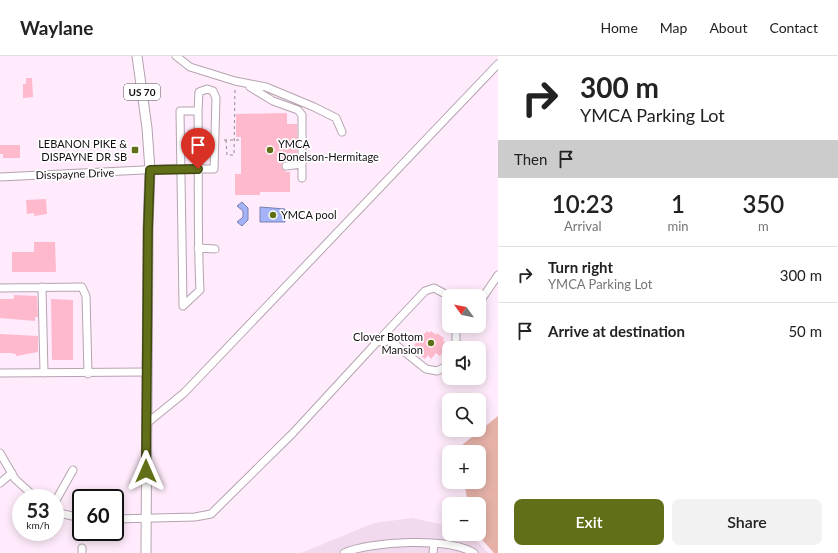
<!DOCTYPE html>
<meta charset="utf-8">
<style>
body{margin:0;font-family:Lato,sans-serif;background:#f2f2f2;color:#222;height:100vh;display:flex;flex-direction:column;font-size:15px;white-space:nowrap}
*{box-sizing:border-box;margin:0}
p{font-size:13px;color:#767676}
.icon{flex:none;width:22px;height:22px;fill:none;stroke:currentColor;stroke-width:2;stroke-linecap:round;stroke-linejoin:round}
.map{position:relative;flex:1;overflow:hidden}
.details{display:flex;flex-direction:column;background:#fff;width:340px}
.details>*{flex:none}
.top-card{background:#fff;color:#222;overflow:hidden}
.needle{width:26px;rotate:303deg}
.buttons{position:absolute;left:442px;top:233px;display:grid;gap:8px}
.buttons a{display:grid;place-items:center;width:44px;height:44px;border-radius:8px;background:#fff;box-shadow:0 2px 10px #0003;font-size:20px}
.speed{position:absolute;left:12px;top:433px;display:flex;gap:8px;font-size:20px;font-weight:700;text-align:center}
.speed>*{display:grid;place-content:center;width:52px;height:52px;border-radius:50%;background:#fff;box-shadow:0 2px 10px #0003;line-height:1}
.speed small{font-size:10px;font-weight:400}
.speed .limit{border:2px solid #111;border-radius:6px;background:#fff;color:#111}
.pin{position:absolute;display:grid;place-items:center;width:34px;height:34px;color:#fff;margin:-41px -17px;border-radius:50% 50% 50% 0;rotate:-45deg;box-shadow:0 0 4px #0007}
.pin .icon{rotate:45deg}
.me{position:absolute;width:44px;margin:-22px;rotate:0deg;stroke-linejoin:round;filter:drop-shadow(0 0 3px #0008)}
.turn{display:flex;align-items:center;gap:14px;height:84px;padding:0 16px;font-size:18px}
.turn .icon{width:52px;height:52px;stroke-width:2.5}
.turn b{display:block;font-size:28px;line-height:34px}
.then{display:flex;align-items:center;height:38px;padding:0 16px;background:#0003;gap:8px;font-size:15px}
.eta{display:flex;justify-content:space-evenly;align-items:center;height:68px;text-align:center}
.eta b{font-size:24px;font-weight:600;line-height:28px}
.primary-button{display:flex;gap:8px;margin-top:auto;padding:8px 16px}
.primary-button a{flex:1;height:46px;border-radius:8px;background:#626f19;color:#fff;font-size:16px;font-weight:600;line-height:46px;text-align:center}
.primary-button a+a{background:#f2f2f2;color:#222}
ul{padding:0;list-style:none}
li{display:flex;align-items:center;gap:12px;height:56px;padding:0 16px;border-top:1px solid #e0e0e0}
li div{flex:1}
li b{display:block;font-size:15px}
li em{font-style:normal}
header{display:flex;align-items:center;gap:24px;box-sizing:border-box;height:56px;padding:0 20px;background:#fff;border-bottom:1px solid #e0e0e0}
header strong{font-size:19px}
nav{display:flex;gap:22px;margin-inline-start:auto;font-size:14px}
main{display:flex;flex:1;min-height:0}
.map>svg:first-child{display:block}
</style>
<header>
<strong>Waylane</strong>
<nav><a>Home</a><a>Map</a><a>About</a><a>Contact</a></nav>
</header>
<main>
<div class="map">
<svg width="498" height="497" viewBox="0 0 498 497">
<rect width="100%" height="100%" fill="#ffebfb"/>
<path fill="#f2daee" d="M412,462l37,8v8h22l17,19h-187l73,-30z"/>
<path fill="#e6b2a8" d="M498,360v137h-4l-17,-19h2v-30h-11l-4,-22h15v-30h-21l-1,-3z"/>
<path fill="#a4b2f8" stroke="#7880b3" d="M242,146l6,6v12l-6,6 -5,-4 6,-5v-6l-6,-5z
M260,151l25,2v13h-25z"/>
<path fill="#febacc" d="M26,22h6l1,19 -10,1v-14h3z
M287,57v11h10v36h-10l-6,6 5,6h4v20h-30v3h-25v-21h6v-37h-5v-23z
M0,89h20v13h-17v-4h-3z
M46,143l1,15 -13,2v-3l-7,1 -1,-14z
M34,186h21l1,30h-44v-20h22z
M14,239l23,1 1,21h-3v4l-35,-3v-19h14z
M51,243l22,1v60h-21z
M427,275l2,2 2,-2 5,4 1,-2 7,5 -1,3 5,4 -8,11 -4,-3 -5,6 -3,-4 -3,4 -9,-7 2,-3 -4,-4z
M0,278l38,2v16l-22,4v-2l-5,-1h-11z"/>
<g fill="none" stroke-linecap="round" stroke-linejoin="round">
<defs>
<path id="minor" d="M176,0l14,11 45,14 31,6 48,20 22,11 6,14
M250,31l23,14 25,9 4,5v63
M286,110l16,-2
M0,121l164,-8c17,0 34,0 50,0l2,-71 -3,-7 -6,-2 -8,3 -1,19h-18l3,195 17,-16c-3,-60 -1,-119 -2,-179
M198,192l17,1
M42,231l2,86
M0,232l82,-1 4,9 2,78
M479,247l19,-28
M377,286l48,-51 9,-3 15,8
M456,292v-19l3,-3
M0,317l147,-1
M146,368l38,-31 314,-329
M0,397l15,26 21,19
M0,427l12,-10
M55,446l18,-32
M55,456l26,6
M115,463l80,-2 16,-3 82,-81 84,-91 14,-1 35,28 11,2 12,-6
M82,497v-5
M344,497c27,-12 105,-16 130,0
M433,497l1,-9"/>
<path id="major" d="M137,0l10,72 3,42 -2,58 -2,325"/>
</defs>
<use href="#minor" stroke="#b5a3b1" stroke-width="9"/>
<use href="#major" stroke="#b5a3b1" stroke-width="11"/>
<path stroke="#948792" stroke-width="1" stroke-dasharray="3 3" stroke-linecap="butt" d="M224,84h17
M226,84l1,15h7l1,-67"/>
<use href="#minor" stroke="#fff" stroke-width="7"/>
<use href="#major" stroke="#fff" stroke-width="9"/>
</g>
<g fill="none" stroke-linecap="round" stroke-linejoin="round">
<defs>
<path id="route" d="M146,415l2,-243 2,-58 48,-1"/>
</defs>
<use href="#route" stroke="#404810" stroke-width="10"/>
<use href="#route" stroke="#626f19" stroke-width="7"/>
</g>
<g fill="#626f19" stroke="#fff" stroke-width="1.5">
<rect x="131" y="90" width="8" height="8" rx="2"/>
<circle cx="270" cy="94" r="4"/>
<circle cx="273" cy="159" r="4"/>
<circle cx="431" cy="287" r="4"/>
</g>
<g text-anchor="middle" stroke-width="3.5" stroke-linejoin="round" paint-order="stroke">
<rect fill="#fff" stroke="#5a5659" stroke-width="1" x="124" y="28" width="36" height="16" rx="3"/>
<g font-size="10" font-weight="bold" fill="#130d12">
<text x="142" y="40">US 70</text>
</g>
<g font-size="11" fill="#130d12" stroke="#fff" text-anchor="end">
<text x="127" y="92">LEBANON PIKE &amp;<tspan x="127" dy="13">DISPAYNE DR SB</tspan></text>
<text x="278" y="92" text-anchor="start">YMCA<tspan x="278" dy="13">Donelson-Hermitage</tspan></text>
<text x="281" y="163" text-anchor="start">YMCA pool</text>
<text x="423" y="285">Clover Bottom<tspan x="423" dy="13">Mansion</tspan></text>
</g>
<g font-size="11" fill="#130d12" stroke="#fff">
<text transform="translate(75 118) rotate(-2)" y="4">Disspayne Drive</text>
</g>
</g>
</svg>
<div class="buttons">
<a><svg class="needle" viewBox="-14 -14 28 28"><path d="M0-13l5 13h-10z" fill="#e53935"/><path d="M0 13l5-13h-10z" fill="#767676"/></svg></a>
<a><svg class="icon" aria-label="sound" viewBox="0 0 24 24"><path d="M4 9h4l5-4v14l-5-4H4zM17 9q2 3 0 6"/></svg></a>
<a><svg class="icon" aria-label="search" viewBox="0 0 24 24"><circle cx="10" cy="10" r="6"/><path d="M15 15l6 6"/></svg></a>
<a>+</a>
<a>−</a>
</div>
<div class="speed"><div>53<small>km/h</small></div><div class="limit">60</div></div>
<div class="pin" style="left:198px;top:113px;background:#d93025"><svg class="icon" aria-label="arrive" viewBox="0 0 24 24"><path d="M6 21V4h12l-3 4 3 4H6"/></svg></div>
<svg class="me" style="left:146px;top:415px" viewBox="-20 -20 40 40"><path d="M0-17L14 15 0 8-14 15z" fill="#626f19" stroke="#fff" stroke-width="4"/></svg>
</div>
<section class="details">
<div class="top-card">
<div class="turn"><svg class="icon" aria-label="right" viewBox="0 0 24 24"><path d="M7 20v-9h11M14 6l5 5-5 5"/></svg><div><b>300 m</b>YMCA Parking Lot</div></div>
<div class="then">Then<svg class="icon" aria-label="arrive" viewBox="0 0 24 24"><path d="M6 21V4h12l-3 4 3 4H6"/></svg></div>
</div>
<div class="eta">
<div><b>10:23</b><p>Arrival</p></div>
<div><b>1</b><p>min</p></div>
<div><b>350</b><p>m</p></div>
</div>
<ul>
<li><svg class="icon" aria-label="right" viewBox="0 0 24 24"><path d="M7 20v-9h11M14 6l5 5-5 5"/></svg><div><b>Turn right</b><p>YMCA Parking Lot</p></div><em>300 m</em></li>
<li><svg class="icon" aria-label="arrive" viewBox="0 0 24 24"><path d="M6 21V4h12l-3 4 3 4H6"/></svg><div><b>Arrive at destination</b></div><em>50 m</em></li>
</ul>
<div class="primary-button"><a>Exit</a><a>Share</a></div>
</section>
</main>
